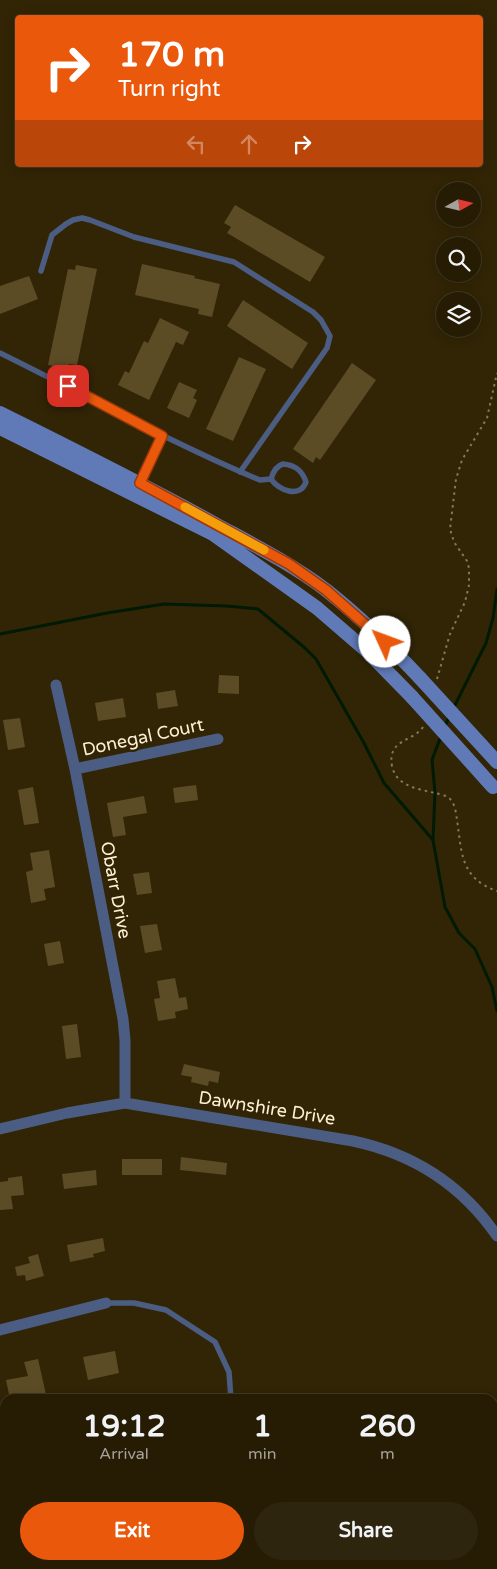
<!DOCTYPE html>
<style>
body{margin:0;font-family:"Varela Round",sans-serif;background:#2e250e;color:#f1f3f6;height:100vh;display:flex;flex-direction:column;font-size:19px;white-space:nowrap}
*{box-sizing:border-box;margin:0}
p{font-size:16px;color:#a4a19a}
.icon{flex:none;width:28px;height:28px;fill:none;stroke:currentColor;stroke-width:2;stroke-linecap:round;stroke-linejoin:round}
.map{position:relative;flex:1;overflow:hidden}
.panel{position:absolute;left:0px;top:1394px;width:498px;height:176px;display:flex;flex-direction:column;background:#261c04;border-radius:15px 15px 0 0;box-shadow:0 2px 12px #0003,0 0 0 1px #423a26}
.panel>*{flex:none}
.banner{position:absolute;left:15px;top:15px;width:468px;height:152px;border-radius:5px;box-shadow:0 2px 12px #0003,0 0 0 1px #423a26;background:#ea580c;color:#fff;overflow:hidden}
.needle{width:32px;rotate:82deg}
.controls{position:absolute;left:436px;top:182px;display:grid;gap:10px}
.controls a{display:grid;place-items:center;width:45px;height:45px;border-radius:50%;background:#261c04;box-shadow:0 2px 12px #0003,0 0 0 1px #423a26;font-size:25px}
.pin{position:absolute;display:grid;place-items:center;width:42px;height:42px;color:#fff;margin:-21px;border-radius:10px;box-shadow:0 2px 8px #0006}
.me{position:absolute;width:55px;margin:-28px;rotate:313deg;stroke-linejoin:round;filter:drop-shadow(0 0 4px #0008)}
.turn{display:flex;align-items:center;gap:18px;height:105px;padding:0 20px;font-size:22px}
.turn .icon{width:65px;height:65px;stroke-width:2.5}
.turn b{display:block;font-size:35px;line-height:42px}
.lanes{display:flex;align-items:center;height:48px;padding:0 20px;background:#0003;justify-content:center;gap:25px;direction:ltr}
.lanes .off{opacity:.35}
.eta{display:flex;justify-content:space-evenly;align-items:center;height:85px;text-align:center}
.eta b{font-size:30px;font-weight:700;line-height:35px}
.cta{display:flex;gap:10px;margin-top:auto;padding:10px 20px}
.cta a{flex:1;height:58px;border-radius:30px;background:#ea580c;color:#fff;font-size:20px;font-weight:700;line-height:58px;text-align:center}
.cta a+a{background:#2e250e;color:#f1f3f6}
.map>svg:first-child{display:block}
</style>
<div class="map">
<svg width="497" height="1569" viewBox="0 0 497 1569">
<rect width="100%" height="100%" fill="#322506"/>
<g fill="none" stroke-linecap="round" stroke-linejoin="round">
<path stroke="#001a03" stroke-width="3" d="M0,634l107,-21 57,-9 63,2 31,3 47,39 11,11 48,84 20,40 49,57
M454,707l32,-64 7,-25 4,-29
M444,728l6,-13
M441,736l-9,24 3,32 -2,48 12,67 14,26 16,16 17,38 5,24"/>
</g>
<path fill="#5c4c26" d="M235,205l90,52 -15,25 -83,-49 4,-6 -7,-4z
M142,264l53,12 -1,2 26,6 -8,33 -14,-3 1,-5 -64,-14z
M76,265l21,4 -20,96 -8,-1 -1,5 -20,-4 20,-96 7,1z
M29,276l9,23 -38,15v-28z
M243,300l65,43 -16,26 -65,-43z
M160,318l29,14 -6,13 -7,-3 -27,58 -31,-15 7,-14 4,2 15,-32 4,2z
M239,357l27,12 -33,72 -27,-12z
M352,363l24,17 -56,80 -4,-3 -3,6 -20,-14z
M179,382l18,8 -4,8 4,2 -8,18 -22,-10z
M219,675l20,1v18l-21,-1z
M175,690l3,16 -20,3 -2,-16z
M123,698l3,19 -28,4 -3,-18z
M20,718l5,29 -17,3 -5,-30z
M196,785l2,15 -23,3 -2,-15z
M33,787l6,36 -15,2 -6,-35z
M144,796l3,17 -24,4 3,18 -13,2 -6,-34z
M49,850l6,37 -11,2 2,11 -15,3 -5,-31 7,-2 -3,-17z
M149,872l3,21 -15,2 -4,-21z
M157,924l5,26 -17,3 -5,-27z
M60,941l4,22 -16,3 -4,-22z
M175,978l4,20 7,-1 2,12 -13,3 1,6 -18,3 -4,-22 6,-1 -3,-17z
M77,1024l4,33 -15,2 -4,-33z
M184,1064l36,8 -2,11 -9,-2 -1,5 -17,-4 1,-5 -11,-2z
M181,1157l46,6 -1,12 -46,-5z
M122,1159h40v16h-40z
M96,1170l1,15 -33,4 -2,-15z
M22,1176l2,19 -13,1 2,13 -13,1v-28l8,-1v-3z
M103,1238l2,13 -12,3 1,3 -24,5 -3,-17z
M38,1254l6,22 -18,5 -1,-6 -8,1 -2,-9 15,-4 -2,-6z
M115,1351l4,22 -31,7 -5,-23z
M38,1359l9,40h-21l-1,-3 -15,3 -4,-19 22,-4 -4,-14z"/>
<g fill="none" stroke-linecap="round" stroke-linejoin="round">
<path stroke="#857759" stroke-width="2" stroke-dasharray="2.5 4" stroke-linecap="butt" d="M437,679l13,-45 15,-32 4,-17v-17l-2,-7 -13,-19 -4,-13 6,-50 6,-19 25,-42 10,-45
M423,727c-10,15 -36,12 -31,39 4,20 26,23 43,27 4,1 10,2 14,5 6,5 7,15 8,22 5,33 3,58 40,71"/>
<path stroke="#4c5d84" stroke-width="5.5" d="M41,271l11,-36 14,-11 7,-4 9,-2 8,2 44,17 100,25 79,50 8,8 9,16 -3,12 -87,124
M0,353c85,42 168,88 255,125l5,2 11,-1
M283,464c12,1 19,6 23,18 -6,17 -28,8 -35,-3 2,-7 5,-13 12,-15z
M140,483l23,-47
M106,1303h28l32,7 49,32 14,30 2,27
M66,1569h1v-4"/>
<path stroke="#4c5d84" stroke-width="11" d="M56,685l19,84 48,250 2,21v63
M75,769l143,-30
M0,1129l67,-16 58,-10 228,38c61,13 109,44 144,95
M0,1330l106,-27"/>
<path stroke="#607ab8" stroke-width="14" d="M0,413c74,37 147,73 219,113 37,20 74,39 107,64 34,27 65,57 94,88
M0,428l213,106 104,74 51,44 44,45"/>
<path stroke="#607ab8" stroke-width="14" d="M420,678l77,84
M412,697l81,90"/>
</g>
<g fill="none" stroke-linecap="round" stroke-linejoin="round">
<defs>
<path id="route" d="M68,386l94,50 -22,47 149,81 37,26 59,52"/>
</defs>
<use href="#route" stroke="#983908" stroke-width="12"/>
<use href="#route" stroke="#ea580c" stroke-width="9"/>
<path stroke="#f59e0b" stroke-width="9" d="M185,507l79,43"/>
</g>
<g text-anchor="middle" stroke-width="5" stroke-linejoin="round" paint-order="stroke">
<g font-size="18" fill="#fef0d3" stroke="#322506">
<text transform="translate(143 737) rotate(-12)" y="6">Donegal Court</text>
<text transform="translate(116 890) rotate(79)" y="6">Obarr Drive</text>
<text transform="translate(267 1108) rotate(9)" y="6">Dawnshire Drive</text>
</g>
</g>
</svg>
<div class="controls">
<a><svg class="needle" viewBox="-14 -14 28 28"><path d="M0-13l5 13h-10z" fill="#e53935"/><path d="M0 13l5-13h-10z" fill="#a4a19a"/></svg></a>
<a><svg class="icon" aria-label="search" viewBox="0 0 24 24"><circle cx="10" cy="10" r="6"/><path d="M15 15l6 6"/></svg></a>
<a><svg class="icon" aria-label="layers" viewBox="0 0 24 24"><path d="M12 4l9 5-9 5-9-5zM3 14l9 5 9-5"/></svg></a>
</div>
<div class="pin" style="left:68px;top:386px;background:#d93025"><svg class="icon" aria-label="arrive" viewBox="0 0 24 24"><path d="M6 21V4h12l-3 4 3 4H6"/></svg></div>
<svg class="me" style="left:385px;top:642px" viewBox="-20 -20 40 40"><circle r="19" fill="#fff"/><path d="M0-13L10 11 0 6-10 11z" fill="#ea580c"/></svg>
<div class="banner">
<div class="turn"><svg class="icon" aria-label="right" viewBox="0 0 24 24"><path d="M7 20v-9h11M14 6l5 5-5 5"/></svg><div><b>170 m</b>Turn right</div></div>
<div class="lanes"><svg class="icon off" aria-label="left" viewBox="0 0 24 24"><path d="M17 20v-9H6M10 6l-5 5 5 5"/></svg><svg class="icon off" aria-label="ahead" viewBox="0 0 24 24"><path d="M12 20V5M6 11l6-6 6 6"/></svg><svg class="icon" aria-label="right" viewBox="0 0 24 24"><path d="M7 20v-9h11M14 6l5 5-5 5"/></svg></div>
</div>
<section class="panel">
<div class="eta">
<div><b>19:12</b><p>Arrival</p></div>
<div><b>1</b><p>min</p></div>
<div><b>260</b><p>m</p></div>
</div>
<div class="cta"><a>Exit</a><a>Share</a></div>
</section>
</div>
